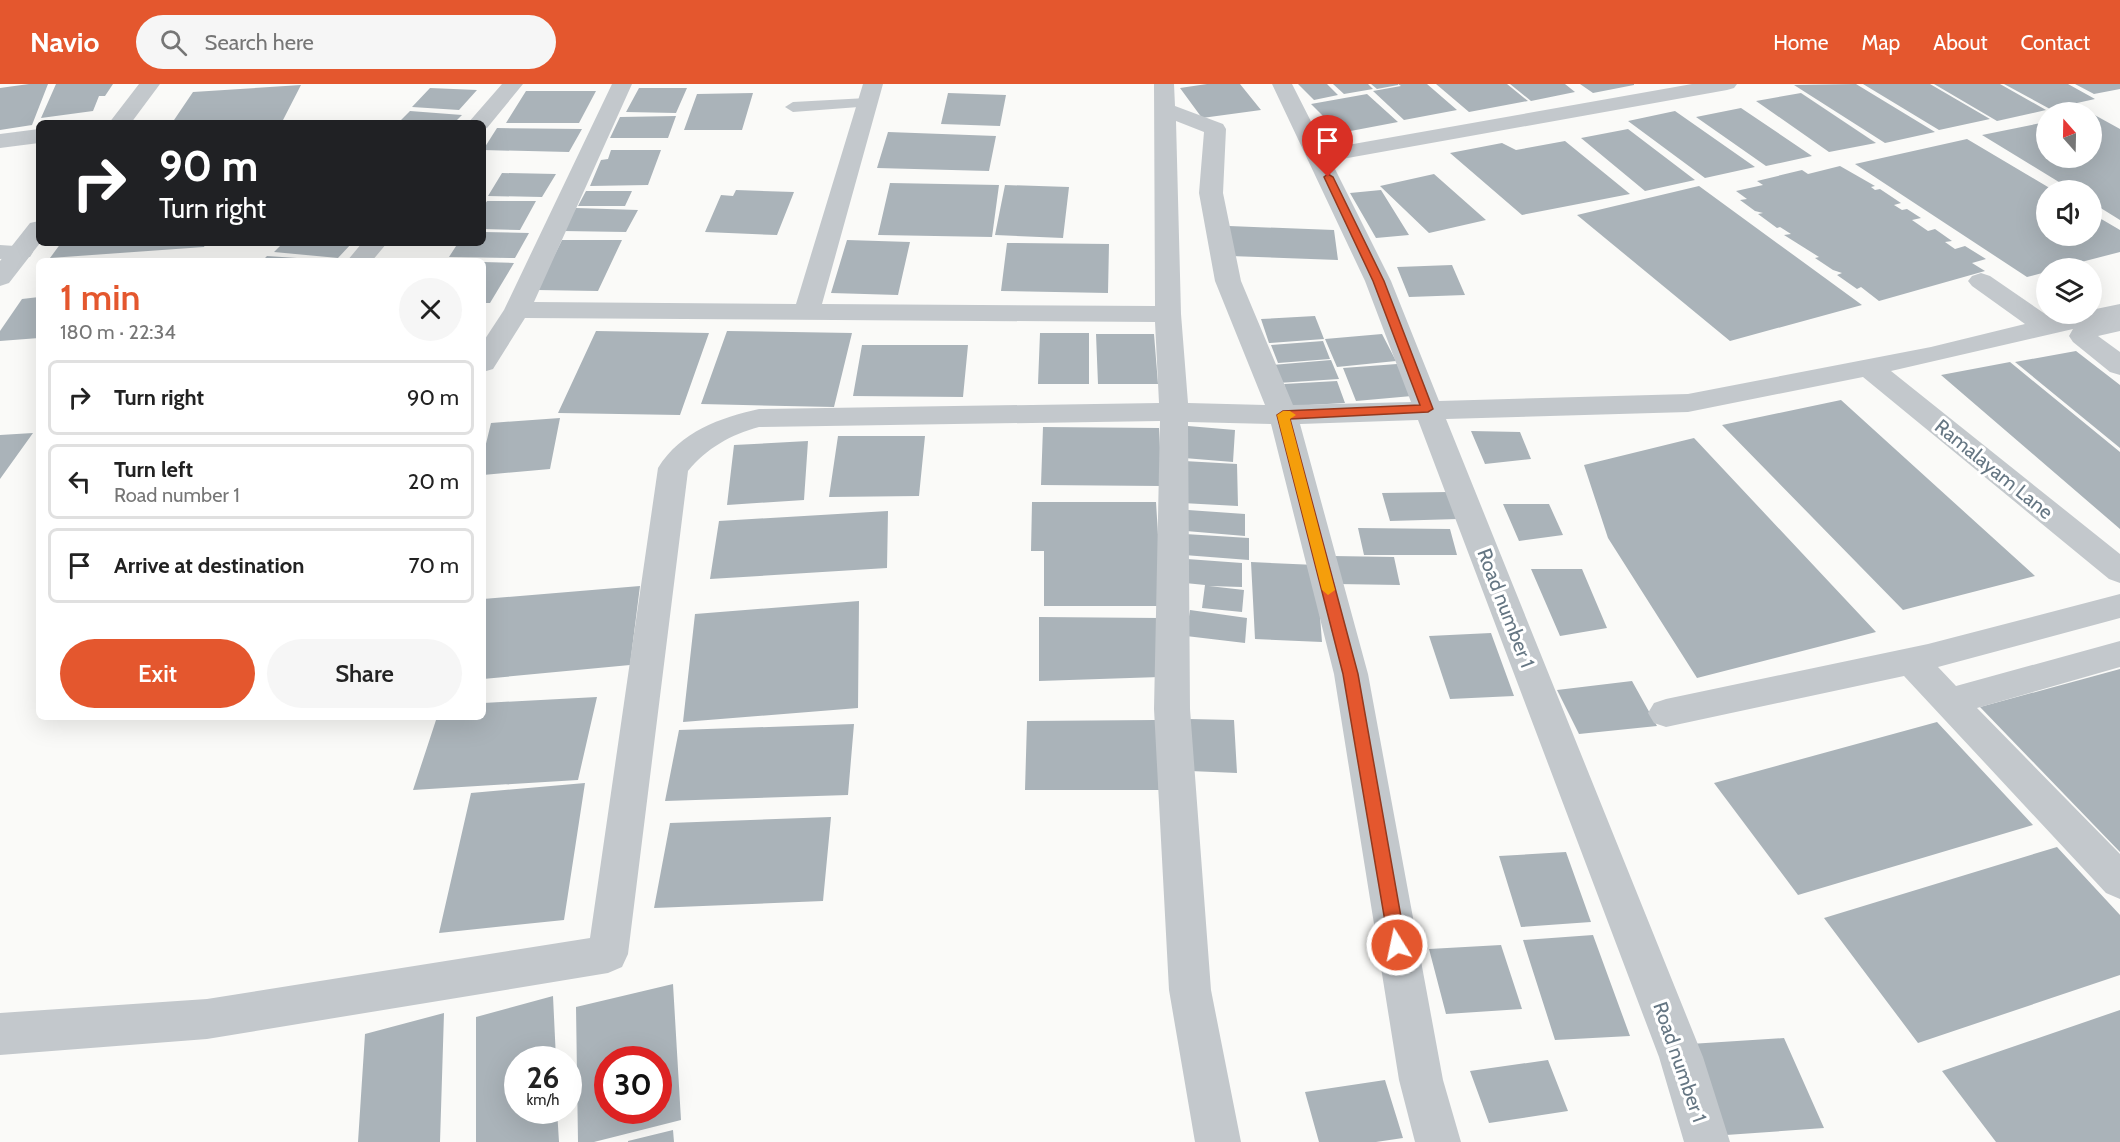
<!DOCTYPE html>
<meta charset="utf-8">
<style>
body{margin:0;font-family:Cabin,sans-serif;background:#f6f6f6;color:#222;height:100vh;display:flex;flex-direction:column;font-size:22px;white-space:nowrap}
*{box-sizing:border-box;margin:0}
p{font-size:20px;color:#767676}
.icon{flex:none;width:33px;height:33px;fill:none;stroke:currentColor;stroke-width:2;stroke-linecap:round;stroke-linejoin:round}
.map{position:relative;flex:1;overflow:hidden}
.side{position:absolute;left:36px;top:174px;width:450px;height:462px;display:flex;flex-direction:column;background:#fff;border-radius:9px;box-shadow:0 6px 24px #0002}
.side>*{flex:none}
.banner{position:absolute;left:36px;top:36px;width:450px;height:126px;border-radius:9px;box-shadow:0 6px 24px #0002;background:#202124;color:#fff;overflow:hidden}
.needle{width:39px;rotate:340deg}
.tools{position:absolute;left:2036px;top:18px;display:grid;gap:12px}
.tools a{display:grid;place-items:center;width:66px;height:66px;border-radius:50%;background:#fff;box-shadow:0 6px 24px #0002;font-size:30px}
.speed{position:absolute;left:504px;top:962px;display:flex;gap:12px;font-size:30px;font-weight:700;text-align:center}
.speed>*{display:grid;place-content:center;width:78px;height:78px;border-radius:50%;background:#fff;box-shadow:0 6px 24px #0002;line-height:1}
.speed small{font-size:15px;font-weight:400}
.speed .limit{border:9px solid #d22;background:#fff;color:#111}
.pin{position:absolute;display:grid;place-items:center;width:51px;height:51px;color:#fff;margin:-62px -26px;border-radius:50% 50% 50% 0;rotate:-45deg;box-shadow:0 0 6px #0007}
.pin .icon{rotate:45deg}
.me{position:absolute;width:66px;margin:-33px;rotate:350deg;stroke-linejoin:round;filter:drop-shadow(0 0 4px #0008)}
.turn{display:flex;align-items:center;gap:21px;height:126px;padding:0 24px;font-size:27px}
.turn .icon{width:78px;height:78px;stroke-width:2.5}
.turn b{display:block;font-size:42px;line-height:51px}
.round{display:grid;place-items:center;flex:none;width:63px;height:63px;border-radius:32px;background:#f6f6f6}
.headline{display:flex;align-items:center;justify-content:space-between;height:102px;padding:0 24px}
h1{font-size:36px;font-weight:600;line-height:45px;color:#e4572e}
.action{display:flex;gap:12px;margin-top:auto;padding:12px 24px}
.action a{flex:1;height:69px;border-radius:36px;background:#e4572e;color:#fff;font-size:24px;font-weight:600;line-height:69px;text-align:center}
.action a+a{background:#f6f6f6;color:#222}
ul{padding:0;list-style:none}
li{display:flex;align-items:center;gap:18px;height:75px;margin:0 12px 9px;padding:0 12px;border:3px solid #e0e0e0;border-radius:9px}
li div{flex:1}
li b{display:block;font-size:22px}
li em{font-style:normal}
header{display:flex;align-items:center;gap:36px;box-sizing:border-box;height:84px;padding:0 30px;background:#e4572e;color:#fff}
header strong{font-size:28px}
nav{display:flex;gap:33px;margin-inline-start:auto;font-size:21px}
.search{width:420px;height:54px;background:#f6f6f6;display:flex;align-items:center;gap:15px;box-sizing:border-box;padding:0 21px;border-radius:33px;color:#767676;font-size:22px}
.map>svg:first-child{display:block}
</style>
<header>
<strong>Navio</strong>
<div class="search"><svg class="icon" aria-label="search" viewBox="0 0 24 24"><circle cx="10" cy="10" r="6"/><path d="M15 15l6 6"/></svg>Search here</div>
<nav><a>Home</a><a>Map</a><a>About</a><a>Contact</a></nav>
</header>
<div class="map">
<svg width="2120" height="1058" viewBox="0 0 2120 1058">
<rect width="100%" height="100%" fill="#fafaf8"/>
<path fill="#aab3b9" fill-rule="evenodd" d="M29,0h19l-16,41 -32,5v-42z
M56,0h57l-8,12h-6l-6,15 -52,7z
M1207,0h33l21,26 -59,8 -22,-30z
M1298,0h29l11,11 -24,5z
M1333,0h35l5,5 -29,5z
M1371,0h27v1l-21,4z
M1398,0h29l30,26 -53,10 -31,-29 28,-5z
M1436,0h71l21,17 -59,11z
M1510,0h55l10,8 -44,9z
M1580,0h54v1l-41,8z
M1856,0l79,48 -50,11 -91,-58z
M1863,0h67l60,35 -51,11z
M1934,0h66l46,26 -49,11z
M2004,0h64l27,15 -45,10z
M2075,0h45v5l-26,5z
M301,1l-18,35 -111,3 21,-31z
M430,4l47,2 -18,20 -47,-3z
M639,4h48l-11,25 -50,-1z
M526,7h70l-17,32h-73z
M753,9l-11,37h-58l13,-36z
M948,9l58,2 -6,31 -59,-2z
M1801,9l75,50 -47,9 -73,-51z
M1367,10l31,28 -58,11 -29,-29z
M1741,24l71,48 -46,10 -70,-49z
M410,27l52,4 -8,8h-56z
M1675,27l80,56 -50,11 -77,-57z
M2091,29l29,16v91l-29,-18v-12h-19l-90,-55 64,-13v36h45z
M676,32l-8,22h-58l10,-21z
M497,44l85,1 -13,23 -86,-2z
M1628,45l67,51 -50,11 -64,-53z
M888,48l108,4 -7,35 -112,-3z
M1967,55l86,51h-7v46h45v-23l29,17v22l-62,16h-12v4l-19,5 -172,-113z
M1565,57l65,53 -108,21 -72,-62 52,-10 14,7z
M611,66h50l-13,35 -58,1 11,-26 7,-1z
M1840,82l35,20 -4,1 4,3 5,-1 21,14 -7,2 8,5 5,-1 14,9 -9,2 16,11 7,-2 17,12 -7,1 10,7 10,-3 21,13 -14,4 13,8 -106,30 -18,-14 -4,2 -20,-14 5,-2 -9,-3 -18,-12 4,-1 -35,-22 7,-1 -11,-7 -3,1 -19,-14 5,-1 -8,-2 -15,-11 7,-1 -11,-8 27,-6 -6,-4 45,-11 6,4z
M502,89l54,1 -14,23 -54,-1z
M1434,90l52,46 -57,13 -49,-47z
M890,99l109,2 -7,52 -114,-2z
M1005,101l64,2 -6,51 -68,-3z
M1699,102l163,119 -132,36 -153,-126z
M736,106l58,2 -17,43 -72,-3 16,-37 12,1z
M1381,106l28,45 -33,3 -26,-45z
M586,107h46l-7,15h-47z
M487,117h49l-16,29 -37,-1v-22z
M576,124l62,2 -12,22 -63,-1z
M1229,142l105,4 4,30 -108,-4z
M483,148l46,1 -14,25 -66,-1 9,-14h25z
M562,156h60l-24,51 -61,-1z
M847,156l63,2 -12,53 -67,-2z
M61,159h145l-2,4 -154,11z
M283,159h69l-14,15 -64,-6z
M1007,159l102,1 -1,49 -107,-2z
M267,172l45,3v2h-50z
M483,178l31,1 -24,40h-7z
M1452,181l13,30 -56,2 -12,-30z
M39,213v41l-39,3v-10l22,-32z
M1315,232l9,23 -55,4 -8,-24z
M596,247l113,2 -29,82 -122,-2z
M727,247l125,2 -18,74 -133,-3z
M1040,249h49v51h-51z
M1096,250h58l4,50h-60z
M1382,250l14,27 -59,6 -12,-28z
M1323,257l7,18 -52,4 -7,-18z
M862,261h106l-5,52 -110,-1z
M2076,267l44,34v63l-105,-86z
M1331,276l8,19 -61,4 -6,-18z
M2010,278l110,90v77l-179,-154z
M1397,280l15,32 -56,5 -13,-33z
M1337,297l8,22 -54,3 -7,-22z
M1841,316l194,176 -132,34 -181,-185z
M560,334l-10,51 -67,6v-19l8,-33z
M1188,342l47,4 -2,32 -49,-4z
M1043,343l116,1 3,58 -121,-1z
M1471,347l49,1 11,27 -46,5z
M33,349l-33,46v-44z
M838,352h87l-6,60 -90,1z
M1694,354l182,194 -179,46 -89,-140 -24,-73z
M808,357l-4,59 -77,5 7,-60z
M1184,377l53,3 1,42 -56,-3z
M1448,408l10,27 -68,2 -8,-28z
M1032,418h124l3,49 -2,55h-113v-55h-13z
M1503,420h46l14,31 -44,6z
M1188,426l57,4v22l-59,-5z
M888,427l-1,57 -177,11 9,-58z
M1358,444l92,1 7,26h-93z
M1185,450l64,4v22l-65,-5z
M1333,472l61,1 6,28 -63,-1z
M1187,475l55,4v24l-33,-1 35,4 -2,22 -40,-4 3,-23 -20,-2z
M1251,478l65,3 6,77 -67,-3z
M1531,485h51l25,59 -47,8z
M640,502l-10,79 -147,14v-80z
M859,517l-1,107 -175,14 12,-108z
M1190,526l57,8 -2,25 -59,-7z
M1039,533l121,1v59l-121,4z
M1491,549l23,63 -64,3 -21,-63z
M2120,585v183l-140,-145z
M1632,597l25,45 -78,8 -22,-44z
M597,613l-19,83 -165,10 24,-73h46v-14z
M1189,635l45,1 3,53 -47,-2z
M1156,636l3,70h-134l2,-69z
M1937,638l96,103 -235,70 -84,-112z
M854,640l-6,71 -183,6 14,-71z
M585,699l-21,137 -125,13 32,-140z
M831,733l-8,84 -169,7 16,-85z
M2057,763l63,68v60l-202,68 -94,-125z
M1566,768l25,70 -70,5 -22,-71z
M1593,851l37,101 -75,4 -32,-100z
M1501,861l21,64 -76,5 -17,-65z
M673,900l8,136 -87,22h-16l-2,-135zM608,975h50v51h-50z
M553,912l3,63h-38v51h39l2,32h-83v-125z
M2120,926v132h-124l-54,-71z
M444,929l-4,129h-82l7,-108z
M1784,954l40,90 -98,7 -36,-91z
M1548,976l20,51 -79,12 -19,-52z
M1385,996l18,58 -27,4h-57l-14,-50z
M673,1046l1,12h-46v-1z"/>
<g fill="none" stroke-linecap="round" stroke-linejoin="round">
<path fill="#c3c8cc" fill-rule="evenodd" d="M867,14l8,5 -3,3 -79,6 -8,-5 8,-5z"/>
<path fill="#c3c8cc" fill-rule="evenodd" d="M502,0h21l-36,44 -4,1v-6h-15z
M612,0h20l-98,218 262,2 67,-220h20l-61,220 333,2 -1,-222h20l1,22 48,18 3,5 -3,64 18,88 52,124 118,-3 -46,-121 -93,-197h20l33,65 367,-65h45l-3,4 -7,2 -396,71 60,120 48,120 249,-7 243,-47 94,-23 -53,-38 -4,-5 4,-5 9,-3 9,3 61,42 40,-4v-4l29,-6v27l-22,5 22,16v23l-10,-3 -37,-30 -4,-6 4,-7 -182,42 229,183v29l-11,-4 -246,-202 -175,35 -242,7 257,638 27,85h-46l-25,-85 -241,-637 -118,4 68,250 75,406 18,62h-46l-16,-62 -65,-406 -63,-250 -83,-2 2,287 21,281 30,152h-46l-26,-152 -15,-281 6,-288 -401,6c-29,8 -52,21 -71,44l-60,483 -6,13 -14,6 -401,66 -207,16v-42l207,-14 383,-61 68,-470c23,-37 62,-50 101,-59l400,-6 -4,-81 -630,-4 -32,51 -10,3v-30l21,-32zM1176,37l28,11 -5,61 16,88 50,124 -77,-2 -7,-89z
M39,45v14l-39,5v-14z
M362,159h25l-15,18h-25z
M0,161l30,2 3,5 -3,5 -30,2z
M2120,510v24l-182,49 18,19 164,-45v26l-143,41 143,146v45l-14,-6 -202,-217 -238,51 -12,-4 -6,-10 6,-10 12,-4 262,-55z"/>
<path fill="#c3c8cc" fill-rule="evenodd" d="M139,0h21l-29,39h-22z
M39,137l1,22 -31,40 -9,3v-25l30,-38z"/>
</g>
<path fill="#e4572e" stroke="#94391e" stroke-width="1.5" d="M1328,90l5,3 51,104 49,128 -5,3 -138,7 68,255 48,271 -3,5 -6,2 -6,-2 -2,-5 -46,-271 -66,-259 6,-4 137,-6 -47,-124 -49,-104z"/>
<path fill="#f59e0b" d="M1283,327h7l6,4 -6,4 45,171 -7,5 -6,-5 -45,-175z"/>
<g text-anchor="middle" stroke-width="6" stroke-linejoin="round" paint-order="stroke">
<g font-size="20" fill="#657683" stroke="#fff">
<text transform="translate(1994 385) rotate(39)" y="7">Ramalayam Lane</text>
<text transform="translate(1506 524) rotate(69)" y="7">Road number 1</text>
<text transform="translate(1680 978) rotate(71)" y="7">Road number 1</text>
</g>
</g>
</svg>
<div class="tools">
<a><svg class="needle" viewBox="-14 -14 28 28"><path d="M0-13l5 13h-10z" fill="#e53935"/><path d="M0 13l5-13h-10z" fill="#767676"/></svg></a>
<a><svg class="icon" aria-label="sound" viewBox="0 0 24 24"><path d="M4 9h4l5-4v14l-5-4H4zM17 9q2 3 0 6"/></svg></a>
<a><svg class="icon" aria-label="layers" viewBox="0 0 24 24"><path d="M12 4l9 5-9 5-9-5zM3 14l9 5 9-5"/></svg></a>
</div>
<div class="speed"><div>26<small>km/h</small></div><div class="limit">30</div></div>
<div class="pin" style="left:1328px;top:93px;background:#d93025"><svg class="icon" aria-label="arrive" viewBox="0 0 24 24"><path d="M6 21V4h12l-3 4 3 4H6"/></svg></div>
<svg class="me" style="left:1397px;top:861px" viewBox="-20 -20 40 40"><circle r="17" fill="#e4572e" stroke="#fff" stroke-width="3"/><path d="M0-11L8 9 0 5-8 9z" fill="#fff"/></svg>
<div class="banner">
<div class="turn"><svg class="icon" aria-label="right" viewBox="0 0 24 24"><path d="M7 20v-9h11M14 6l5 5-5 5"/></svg><div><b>90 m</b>Turn right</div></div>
</div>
<section class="side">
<div class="headline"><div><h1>1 min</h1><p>180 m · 22:34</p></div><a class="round"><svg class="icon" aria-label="close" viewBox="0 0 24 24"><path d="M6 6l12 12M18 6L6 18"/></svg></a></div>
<ul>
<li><svg class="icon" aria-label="right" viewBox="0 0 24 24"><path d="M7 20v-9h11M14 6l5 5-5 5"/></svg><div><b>Turn right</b></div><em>90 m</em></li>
<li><svg class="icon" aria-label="left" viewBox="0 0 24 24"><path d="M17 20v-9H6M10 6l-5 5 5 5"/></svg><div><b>Turn left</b><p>Road number 1</p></div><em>20 m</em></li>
<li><svg class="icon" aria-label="arrive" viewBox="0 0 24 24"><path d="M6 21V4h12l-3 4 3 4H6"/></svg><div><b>Arrive at destination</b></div><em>70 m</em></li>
</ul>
<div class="action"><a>Exit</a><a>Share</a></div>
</section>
</div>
